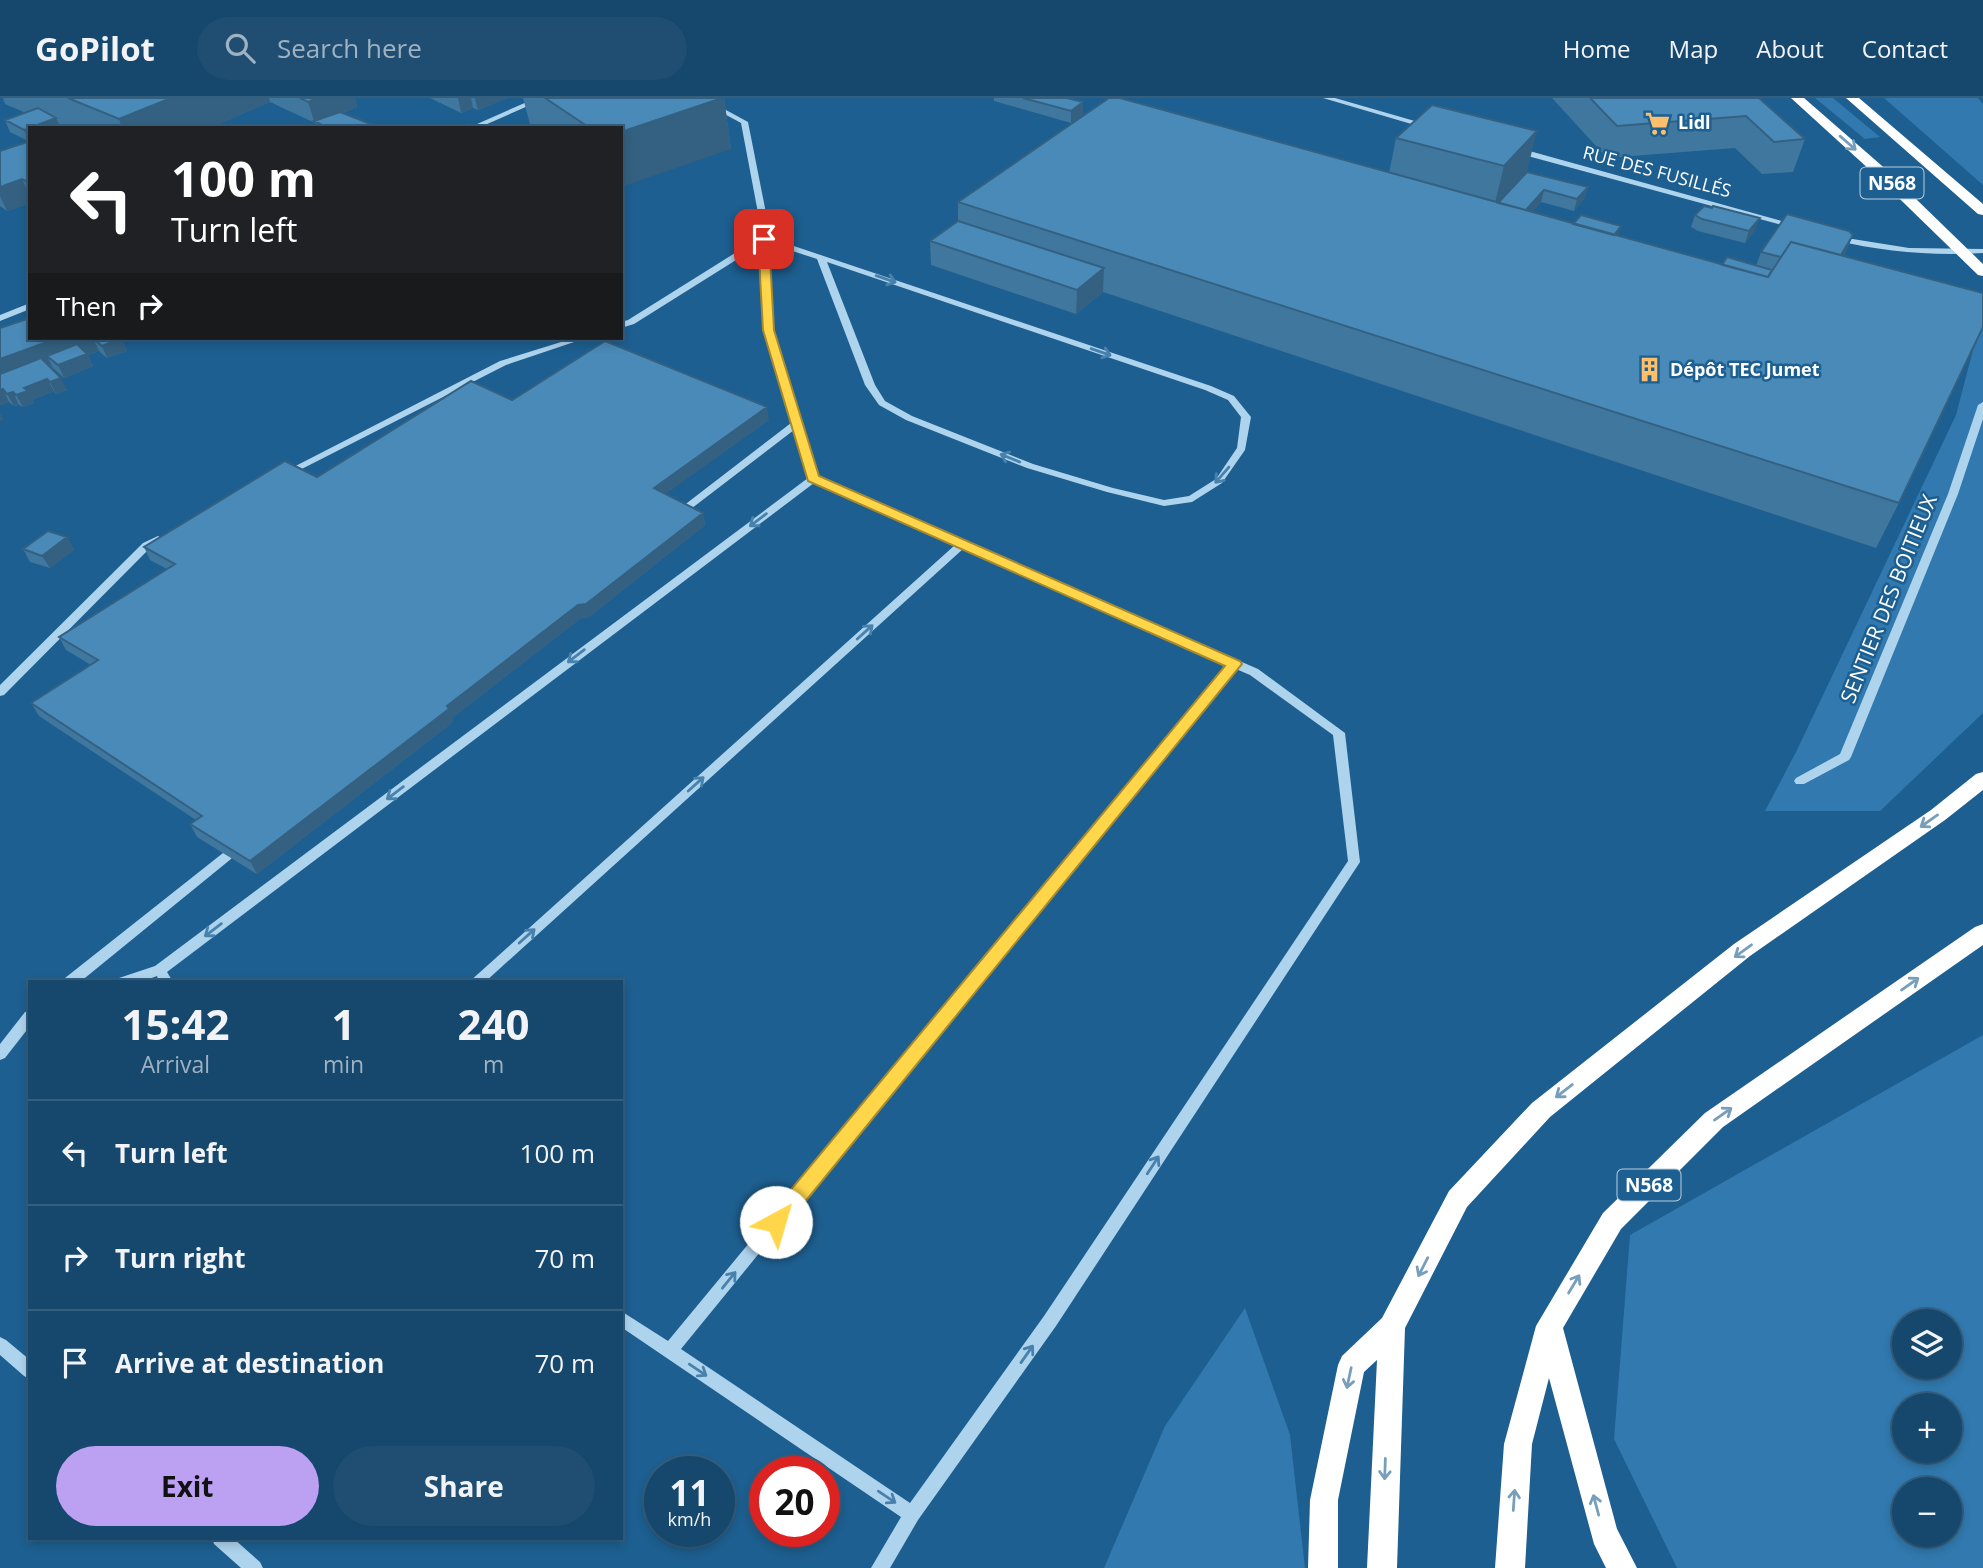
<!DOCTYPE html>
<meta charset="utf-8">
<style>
body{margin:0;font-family:"Open Sans",sans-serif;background:#1f4e72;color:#f1f3f6;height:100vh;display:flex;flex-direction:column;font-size:26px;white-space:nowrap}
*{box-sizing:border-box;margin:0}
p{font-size:23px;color:#9eb2c2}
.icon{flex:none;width:38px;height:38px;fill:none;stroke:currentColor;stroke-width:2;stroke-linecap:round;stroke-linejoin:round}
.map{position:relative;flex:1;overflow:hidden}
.drawer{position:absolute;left:28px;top:882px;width:595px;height:560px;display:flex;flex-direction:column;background:#16476c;border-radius:0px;box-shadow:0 4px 10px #0003,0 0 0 2px #355f7f}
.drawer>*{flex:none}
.banner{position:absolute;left:28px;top:28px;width:595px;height:214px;border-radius:0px;box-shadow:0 4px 10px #0003,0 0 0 2px #355f7f;background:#202124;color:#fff;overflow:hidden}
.fabs{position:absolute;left:1892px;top:1211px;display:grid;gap:14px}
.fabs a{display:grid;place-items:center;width:70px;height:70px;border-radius:50%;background:#16476c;box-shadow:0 4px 10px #0003,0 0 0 2px #355f7f;font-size:35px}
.speed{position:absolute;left:644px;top:1358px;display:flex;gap:14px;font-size:35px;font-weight:700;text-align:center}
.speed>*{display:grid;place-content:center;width:91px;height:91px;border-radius:50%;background:#16476c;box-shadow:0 4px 10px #0003,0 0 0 2px #355f7f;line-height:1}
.speed small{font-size:18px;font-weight:400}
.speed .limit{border:10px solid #d22;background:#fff;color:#111}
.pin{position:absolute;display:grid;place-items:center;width:60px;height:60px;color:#fff;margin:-30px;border-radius:14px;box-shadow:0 4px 10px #0006}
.me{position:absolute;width:77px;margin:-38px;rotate:39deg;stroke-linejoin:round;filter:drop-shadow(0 0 5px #0008)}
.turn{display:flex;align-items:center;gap:24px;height:147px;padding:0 28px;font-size:32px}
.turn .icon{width:91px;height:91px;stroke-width:2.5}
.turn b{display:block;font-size:49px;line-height:60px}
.then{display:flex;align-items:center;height:66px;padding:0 28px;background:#0003;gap:14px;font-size:26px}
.eta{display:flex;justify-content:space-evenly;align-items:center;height:119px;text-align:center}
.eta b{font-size:42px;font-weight:700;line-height:49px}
.cta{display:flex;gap:14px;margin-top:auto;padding:14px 28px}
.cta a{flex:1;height:80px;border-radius:42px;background:#bca0f2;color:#111;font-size:28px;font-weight:700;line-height:80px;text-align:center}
.cta a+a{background:#1f4e72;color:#f1f3f6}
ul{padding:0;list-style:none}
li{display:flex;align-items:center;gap:21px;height:105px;padding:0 28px;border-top:2px solid #355f7f}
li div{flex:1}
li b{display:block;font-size:26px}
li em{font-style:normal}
header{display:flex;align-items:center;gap:42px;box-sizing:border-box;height:98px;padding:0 35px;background:#16476c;border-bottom:2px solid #355f7f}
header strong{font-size:33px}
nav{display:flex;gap:38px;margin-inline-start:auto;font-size:24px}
.search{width:490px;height:63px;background:#1f4e72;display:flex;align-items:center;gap:18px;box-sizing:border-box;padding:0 24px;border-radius:38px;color:#9eb2c2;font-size:26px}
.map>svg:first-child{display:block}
</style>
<header>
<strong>GoPilot</strong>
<div class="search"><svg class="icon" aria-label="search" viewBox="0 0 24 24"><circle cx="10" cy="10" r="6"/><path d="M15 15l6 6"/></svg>Search here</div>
<nav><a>Home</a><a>Map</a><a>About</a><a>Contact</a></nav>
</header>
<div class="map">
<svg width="1983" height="1470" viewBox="0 0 1983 1470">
<rect width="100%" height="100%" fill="#1d5f90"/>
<path fill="#3179ae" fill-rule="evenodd" d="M1815,0h18l47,39 -15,2z
M1884,0h94l5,6v81z
M1983,214v401l-103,98h-115l31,-59 160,-337z
M1983,937v533h-306l-63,-129 16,-204zM1950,1223v46h-46v-46zM1950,1307v46h-46v-46zM1950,1391v46h-46v-46z
M1245,1210l45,127 15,133h-201l61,-142z"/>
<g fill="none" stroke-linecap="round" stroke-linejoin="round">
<path fill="#add3ed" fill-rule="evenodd" d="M536,0h10l-68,30h-10z
M695,0h9l44,24 18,91 1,24 444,149 23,10 17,21 -6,33 -23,33 -30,19 -28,4 -57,-14 -80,-24 -121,-48 -27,-15 -14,-20 -48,-126 -49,-16 4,87 45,147 441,192 87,64 15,129 -304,464 -138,194 -28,48h-19l30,-51 -280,-190v-16l47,30 559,-676 -264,-116 -478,433h-16l486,-437 -141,-62 -647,489 6,10h-14l-2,-6 -16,6h-24l2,-4 36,-12 653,-488 -14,-48 -111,85 -4,1 -5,-3 117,-90 -27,-93 -4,-85 -126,79 -13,4v-6l7,-2 131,-82 -1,-25 -17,-90zM827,164l378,128 23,10 13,17 -4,31 -21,31 -27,17 -25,4 -51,-12 -80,-24 -121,-48 -27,-15 -10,-16zM1236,571l14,6 83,60 15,126 -304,455 -134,187 -229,-154z
M1323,0h12l97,28 -7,2z
M1513,50h6l281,78 -7,2 -280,-76z
M1834,138l75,12 74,1v4c-51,3 -99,-1 -149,-13z
M30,205v6l-30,12v-6z
M574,240h12l-80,27 -220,112h-6l-2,-2 222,-114z
M1983,304v17l-25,75 -107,263 -2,3 -45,24h-8l-2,-3 2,-3 44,-24 108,-260 30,-89z
M158,438l5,3 -12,8 -147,148 -4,1v-11l143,-142z
M227,753l4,2 2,3 -2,3 -151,123h-17l2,-4 158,-125z
M30,913v15l-25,32 -5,2v-16l25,-32z
M0,1239l6,3 24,20v19l-6,-3 -24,-21z
M212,1440h21l27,24 3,6h-22l-27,-24z"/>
<path fill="#fff" fill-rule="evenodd" d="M1791,0h13l77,67 102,99v12l-5,-1 -107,-104z
M1846,0h13l124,106v11l-5,-1z
M1983,674v18l-38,30 -195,136 -200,161 -83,90 -62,121 -8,240h-30l10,-208 -13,12 -26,128v68h-30l2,-68 28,-135 4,-9 40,-38 67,-127 83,-88 202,-159 197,-134 45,-36z
M1983,826v21l-260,182 -102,102 -58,99 54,201 20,39h-31l-12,-24 -45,-166 -17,66 -7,124h-30l9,-124 32,-118 67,-113 102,-100 270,-186z"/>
</g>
<path fill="#40779e" d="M3,0h352l2,9 -14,6 -27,13 -1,-3 -45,-21 -61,26h-179v75l-23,8 -7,-5v-55l28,-10 -18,-9 -5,-12 21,-7 -21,-9z
M430,0h77l-29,12 -5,-2 -12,5z
M523,0h201l7,51 -110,-21h-90z
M994,0h73l16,16 -12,9 -77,-22z
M1552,0h207l46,41 -12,33 -31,2 -27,-26 -128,10z
M1396,40l192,49 -4,12 -10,12 -33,-9 -9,10 190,53 34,1 5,-14 92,-17 -9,21 55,247 -23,45 -773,-256 -27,22 -145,-49 -1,-24 28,-20v-19l431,-29z
M1695,117l60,15 -10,13 -47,-12 -7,-4z
M0,230l132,10 -9,3 4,10 -20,7 -8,-7 -11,4 5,11 -29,12 -11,-10 -1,1 15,21 -11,4 -2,-3 -22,9 2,3 -11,4 -4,-2 -5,1 -5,-4 -9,3z
M512,302l257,20 -104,74 38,19 2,12 -116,92 -8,1 -129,100 1,4 -196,152 -60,-37 -7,-13 6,-4 -157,-104 -8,-13 60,-38 -25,-15 -7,-13 108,-68 -17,-9 -6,-13z
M67,439l7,13 -24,18 -20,-6 -7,-13z"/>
<path fill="#346181" d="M171,0h98l1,4 -61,26h-87l-3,-9z
M317,0h38l2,9 -40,16 -3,-2 1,3 -7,-22z
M458,0h13l2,10 -12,5z
M475,0h30v1l-27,11z
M722,0h2l7,51 -110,38v-55z
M1083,4v12l-12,9v-12z
M56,20l5,10h-31l-1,13 -5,-11z
M1537,33l-13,52 -33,36 13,-53z
M22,81l8,17v7l-23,8 -7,-15v-9z
M1588,89l-4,12 -10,12 3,-12z
M1544,92l-3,12 -22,24 3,-12z
M1760,120l-5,12 -10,13 4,-12z
M1621,128l-3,12 -12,6z
M1853,137l-10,23 -12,13z
M1104,170l-1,24 -27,22 1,-24z
M58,240h74l-9,3 4,10 -20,7 -5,-12 -9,-8 6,13 -11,4 5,11 -29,12 -6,-13 -11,-9 6,12 -53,21v-30z
M61,280l6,12 -11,4 -6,-12z
M47,281l7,12 -22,9 2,3 -11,4 -7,-12 8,-7z
M3,291l6,13 -9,3v-15z
M13,294l6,13 -5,1 -7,-12z
M767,309l2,13 -113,81 -2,-13z
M0,315l4,7 -4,1z
M703,415l2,12 -116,92 -8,1 -129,100 1,4 -196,152 -7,-13 197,-155 131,-101z
M67,439l7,13 -24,18 -8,-12z"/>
<path fill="#4a8ab8" stroke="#346181" stroke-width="2" d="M68,0h103l-52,21z
M300,0h17l-9,4z
M545,0h177l-101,34v-4h-31z
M1023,0h44l16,4 -12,9z
M1109,0h11l648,179 23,-35 192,51v34l-84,176 -941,-301z
M1590,0h169l46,41 -31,3 -28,-26 -129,10z
M1432,7l105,26 -33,35 -108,-28z
M38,10l18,10 -32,12 -19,-10z
M340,14l36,14 -4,2h-61l9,-4 -6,-3z
M469,26l5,4h-16z
M30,43v41h-2l-6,-3 -22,8v-36z
M1527,74l61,15 -11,12 -33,-9 -18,20 -28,-7z
M1704,108l8,2 1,-2 47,12 -11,13 -47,-12 -7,-4z
M1787,116l62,17 4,4 -12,20 -50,-13 -10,15 -20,-5z
M1581,117l40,11 -7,9 -41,-11z
M958,123l146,47 -27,22 -147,-49z
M1727,159l45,13 -4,7 -46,-12z
M30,220v20h28l-58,21v-31z
M93,240h29l-20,8z
M605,243l162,66 -113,81 49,25 -117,91 -8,1 -131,101 2,3 -199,152 -60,-37 12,-8 -171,-113 67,-43 -39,-23 116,-73 -31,-17 141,-86 32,16 154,-96 41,19z
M77,246l10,10 -29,11 -11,-9z
M41,260l20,20 -11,4 -3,-3 -23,9 4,3 -12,4 -3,-3 -6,2 -4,-5 -3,1v-16z
M48,433l19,6 -25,19 -19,-7z"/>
<defs><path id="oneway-shaft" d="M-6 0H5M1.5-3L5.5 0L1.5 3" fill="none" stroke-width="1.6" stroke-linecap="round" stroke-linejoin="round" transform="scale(1.75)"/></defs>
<g stroke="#779fbc">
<use href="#oneway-shaft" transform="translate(1848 45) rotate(41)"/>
<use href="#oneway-shaft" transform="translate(1929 723) rotate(145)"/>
<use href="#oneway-shaft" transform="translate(1743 853) rotate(144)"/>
<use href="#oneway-shaft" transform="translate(1910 886) rotate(-35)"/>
<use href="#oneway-shaft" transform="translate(1564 993) rotate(142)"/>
<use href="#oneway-shaft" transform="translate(1723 1016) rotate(-35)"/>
<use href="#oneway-shaft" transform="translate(1423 1169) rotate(117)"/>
<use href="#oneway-shaft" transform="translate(1574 1186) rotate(-59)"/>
<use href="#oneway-shaft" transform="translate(1349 1280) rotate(102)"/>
<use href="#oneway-shaft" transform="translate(1385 1371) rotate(92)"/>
<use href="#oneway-shaft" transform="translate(1514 1402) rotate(-86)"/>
<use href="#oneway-shaft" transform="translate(1596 1407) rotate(-105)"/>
</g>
<g stroke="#4882ac">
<use href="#oneway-shaft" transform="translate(886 181) rotate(19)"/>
<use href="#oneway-shaft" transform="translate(1101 254) rotate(19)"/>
<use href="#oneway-shaft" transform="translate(1010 360) rotate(-158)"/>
<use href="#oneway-shaft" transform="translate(1222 377) rotate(131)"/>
<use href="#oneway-shaft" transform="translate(758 422) rotate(143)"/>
<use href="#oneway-shaft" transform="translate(865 534) rotate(-42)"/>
<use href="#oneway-shaft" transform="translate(576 558) rotate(143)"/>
<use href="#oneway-shaft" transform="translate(696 686) rotate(-42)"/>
<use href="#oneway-shaft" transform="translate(395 695) rotate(143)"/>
<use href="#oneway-shaft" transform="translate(213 832) rotate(143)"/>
<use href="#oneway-shaft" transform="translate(527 838) rotate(-42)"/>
<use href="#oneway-shaft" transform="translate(1153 1067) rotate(-57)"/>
<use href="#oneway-shaft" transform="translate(729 1182) rotate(-51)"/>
<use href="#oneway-shaft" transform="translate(1027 1256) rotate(-55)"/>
<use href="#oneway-shaft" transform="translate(698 1272) rotate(34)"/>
<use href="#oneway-shaft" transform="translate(887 1399) rotate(34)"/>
</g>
<path fill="#ffd54a" stroke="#a68a30" stroke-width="2" d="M764,137l5,4 5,91 45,146 421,185 2,3 -459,565 -7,2 -7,-2 -3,-7 3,-6 456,-550 -417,-185 -45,-151 -5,-91z"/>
<defs>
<symbol id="supermarket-bare" viewBox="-9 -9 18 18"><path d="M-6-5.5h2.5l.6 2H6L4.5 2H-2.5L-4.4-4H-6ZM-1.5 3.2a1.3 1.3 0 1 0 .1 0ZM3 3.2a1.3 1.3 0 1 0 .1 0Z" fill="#fdbf6b" stroke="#1d5f90" stroke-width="2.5" paint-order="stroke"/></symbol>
<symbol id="building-bare" viewBox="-9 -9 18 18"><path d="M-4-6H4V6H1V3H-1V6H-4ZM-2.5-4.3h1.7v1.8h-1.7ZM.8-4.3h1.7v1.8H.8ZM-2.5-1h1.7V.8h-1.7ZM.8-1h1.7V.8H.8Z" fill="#fdbf6b" stroke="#1d5f90" stroke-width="2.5" paint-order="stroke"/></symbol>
</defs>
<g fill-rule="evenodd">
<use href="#supermarket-bare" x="1640" y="8" width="35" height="35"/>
<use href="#building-bare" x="1632" y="254" width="35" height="35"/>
</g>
<g text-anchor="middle" stroke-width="5" stroke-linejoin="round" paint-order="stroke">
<g font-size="18" font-weight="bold" fill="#fff" stroke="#1d5f90" text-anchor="start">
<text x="1678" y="31">Lidl</text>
<text x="1670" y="278">Dépôt TEC Jumet</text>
</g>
<g font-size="18" fill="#fff" stroke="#1d5f90">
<text transform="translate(1657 74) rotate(15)" y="6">RUE DES FUSILLÉS</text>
</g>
<g fill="#1d5f90" stroke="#bbcfde" stroke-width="2">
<rect x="1860.5" y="69.5" width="63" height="31" rx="5"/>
<rect x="1617.5" y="1071.5" width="63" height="31" rx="5"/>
</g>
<g font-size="19" font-weight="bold" fill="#fff">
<text x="1892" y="92">N568</text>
<text x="1649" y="1094">N568</text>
</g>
<g font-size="21" fill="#fff" stroke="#1d5f90">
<text transform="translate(1889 501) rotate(-68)" y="7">SENTIER DES BOITIEUX</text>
</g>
</g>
</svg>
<div class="fabs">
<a><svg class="icon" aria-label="layers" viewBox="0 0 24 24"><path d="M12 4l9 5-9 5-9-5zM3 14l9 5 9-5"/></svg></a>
<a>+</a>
<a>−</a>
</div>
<div class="speed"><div>11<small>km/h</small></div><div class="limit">20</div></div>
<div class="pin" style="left:764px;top:141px;background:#d93025"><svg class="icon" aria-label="arrive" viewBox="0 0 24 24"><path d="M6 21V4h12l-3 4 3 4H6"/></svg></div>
<svg class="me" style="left:776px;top:1124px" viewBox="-20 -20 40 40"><circle r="19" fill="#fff"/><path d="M0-13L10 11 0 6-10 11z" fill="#ffd54a"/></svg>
<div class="banner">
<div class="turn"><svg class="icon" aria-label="left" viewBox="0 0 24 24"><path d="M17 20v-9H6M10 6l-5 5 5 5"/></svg><div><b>100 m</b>Turn left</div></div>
<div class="then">Then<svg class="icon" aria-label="right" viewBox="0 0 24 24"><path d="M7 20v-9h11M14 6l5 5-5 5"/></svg></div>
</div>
<section class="drawer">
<div class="eta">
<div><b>15:42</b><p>Arrival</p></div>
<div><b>1</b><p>min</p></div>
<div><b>240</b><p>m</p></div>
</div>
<ul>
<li><svg class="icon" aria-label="left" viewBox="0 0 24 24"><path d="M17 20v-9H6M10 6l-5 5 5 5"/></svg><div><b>Turn left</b></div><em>100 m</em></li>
<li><svg class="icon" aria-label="right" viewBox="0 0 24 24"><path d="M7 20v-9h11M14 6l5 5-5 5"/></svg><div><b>Turn right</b></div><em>70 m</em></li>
<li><svg class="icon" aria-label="arrive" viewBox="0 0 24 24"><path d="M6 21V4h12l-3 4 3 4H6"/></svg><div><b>Arrive at destination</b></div><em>70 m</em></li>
</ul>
<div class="cta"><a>Exit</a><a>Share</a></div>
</section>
</div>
